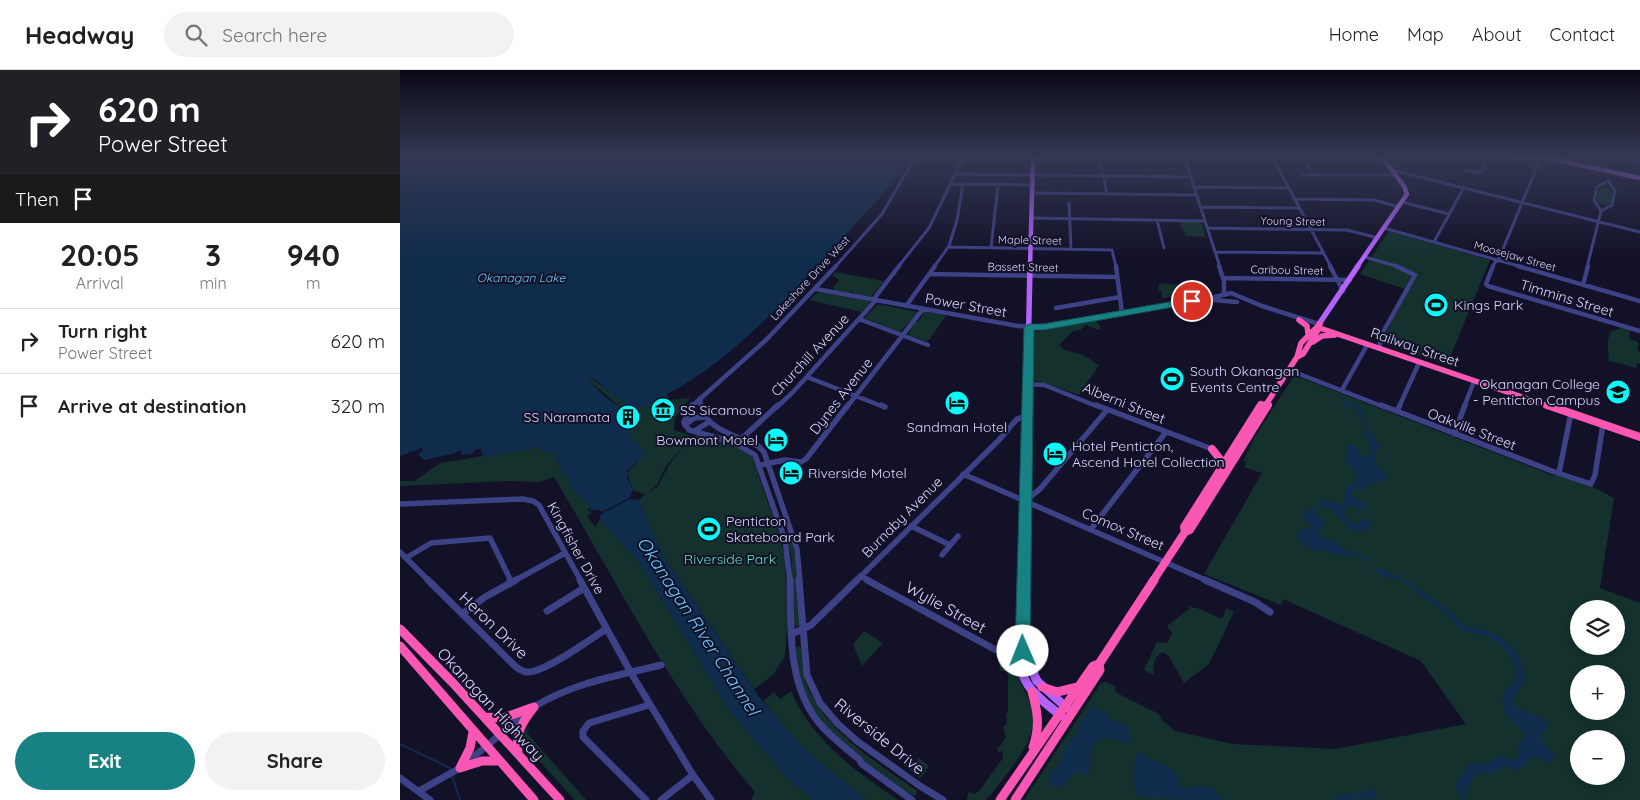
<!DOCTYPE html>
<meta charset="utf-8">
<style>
body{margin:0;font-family:Quicksand,sans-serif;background:#f2f2f2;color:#202124;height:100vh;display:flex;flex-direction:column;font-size:19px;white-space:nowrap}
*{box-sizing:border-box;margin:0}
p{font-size:16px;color:#757577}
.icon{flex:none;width:28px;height:28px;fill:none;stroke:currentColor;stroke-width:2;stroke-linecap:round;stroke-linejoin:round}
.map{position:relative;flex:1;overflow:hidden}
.sheet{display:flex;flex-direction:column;background:#fff;width:400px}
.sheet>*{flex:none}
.top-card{background:#202124;color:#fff;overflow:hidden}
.tools{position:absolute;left:1170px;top:530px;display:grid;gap:10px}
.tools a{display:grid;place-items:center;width:55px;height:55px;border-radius:50%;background:#fff;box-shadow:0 2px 8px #0003;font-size:25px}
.pin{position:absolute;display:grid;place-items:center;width:42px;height:42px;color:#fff;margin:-21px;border:2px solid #fff;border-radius:50%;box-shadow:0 1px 5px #0007}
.me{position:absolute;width:55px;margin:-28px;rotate:359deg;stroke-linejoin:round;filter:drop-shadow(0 0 4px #0008)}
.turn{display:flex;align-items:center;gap:18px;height:105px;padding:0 15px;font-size:22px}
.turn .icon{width:65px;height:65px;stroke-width:2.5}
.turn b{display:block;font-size:35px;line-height:42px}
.then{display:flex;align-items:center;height:48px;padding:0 15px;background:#0003;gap:10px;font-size:19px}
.eta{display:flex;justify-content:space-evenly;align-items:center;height:85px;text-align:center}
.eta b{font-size:30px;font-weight:700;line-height:35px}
.button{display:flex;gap:10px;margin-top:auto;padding:10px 15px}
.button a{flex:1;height:58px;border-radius:30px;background:#178183;color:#fff;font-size:20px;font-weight:700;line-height:58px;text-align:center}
.button a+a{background:#f2f2f2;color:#202124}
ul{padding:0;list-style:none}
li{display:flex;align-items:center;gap:15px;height:65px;padding:0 15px;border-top:1px solid #e0e0e0}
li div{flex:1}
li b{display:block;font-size:19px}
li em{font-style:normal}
header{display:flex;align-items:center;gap:30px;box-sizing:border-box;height:70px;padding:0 25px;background:#fff;border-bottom:1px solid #e0e0e0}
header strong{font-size:24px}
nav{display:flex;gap:28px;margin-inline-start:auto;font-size:18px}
.search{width:350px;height:45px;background:#f2f2f2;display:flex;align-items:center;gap:12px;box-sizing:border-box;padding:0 18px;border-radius:28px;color:#757577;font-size:19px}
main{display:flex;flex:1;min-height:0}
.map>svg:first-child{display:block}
</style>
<header>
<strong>Headway</strong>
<div class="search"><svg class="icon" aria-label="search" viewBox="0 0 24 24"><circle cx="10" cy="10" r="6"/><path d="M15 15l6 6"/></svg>Search here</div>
<nav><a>Home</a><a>Map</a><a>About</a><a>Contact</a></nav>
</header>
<main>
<section class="sheet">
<div class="top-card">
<div class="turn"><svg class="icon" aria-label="right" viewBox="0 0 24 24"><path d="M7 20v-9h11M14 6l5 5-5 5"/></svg><div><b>620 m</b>Power Street</div></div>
<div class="then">Then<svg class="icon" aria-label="arrive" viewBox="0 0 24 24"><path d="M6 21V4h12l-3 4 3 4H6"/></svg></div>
</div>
<div class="eta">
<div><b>20:05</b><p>Arrival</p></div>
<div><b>3</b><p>min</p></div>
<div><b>940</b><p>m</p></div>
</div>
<ul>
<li><svg class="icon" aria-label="right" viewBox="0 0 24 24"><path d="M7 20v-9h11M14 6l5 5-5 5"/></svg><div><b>Turn right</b><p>Power Street</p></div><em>620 m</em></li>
<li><svg class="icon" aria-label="arrive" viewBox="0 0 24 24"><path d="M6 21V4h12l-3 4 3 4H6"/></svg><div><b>Arrive at destination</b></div><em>320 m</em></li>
</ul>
<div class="button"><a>Exit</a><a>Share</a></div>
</section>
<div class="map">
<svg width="1240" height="730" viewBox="0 0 1240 730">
<rect width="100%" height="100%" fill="#121128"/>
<path fill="#14312e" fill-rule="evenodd" d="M1196 126a9 9 0 1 1 18 0a9 9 0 1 1-18 0Z
M779,152h22l5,15 -20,-1z
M989,161l101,29 -43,105 -60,-21 -3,-2 1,-7 23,-45 -48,-16z
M435,202l49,9 -13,16 -20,-4 2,-3 -4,3 -15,-3 -1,-3 6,-7 -7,-5z
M759,213l19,2 -1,8h3l1,3 -19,2 -1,-6 3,-1h-5z
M418,222l51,9 2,1 -9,10 -53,-12z
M478,234l39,8 1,1 -18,19 -36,-14z
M528,241l18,5 -17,24 -3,1 -18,-6 7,-13h3l5,-7 -1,-2z
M696,251l5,7 -3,2 -12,-5 -6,5 -7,1 -14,14 6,5 18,5 16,10 -20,30 -45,-15v-48z
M1222,258l8,3 -1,8 10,3 -2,8 3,2v12l-4,-1 1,5 -28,-7c-1,-10 -3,-20 2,-30z
M893,307h6l253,98c22,2 43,12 62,23l-14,90 40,15v197h-616l77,-117 5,-1 10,5 -1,5 44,22 3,6 13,11 58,13 102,5 131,-25 -45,-63 -138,-62 -2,6 -77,-31 58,-101 -18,-6 2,-5 -3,-1 12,-24zM1179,539h37v37h-37zM1179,604h37v37h-37zM1179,669h37v37h-37z
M191,308l42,30 26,-9 8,-5 2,6 21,-2 -15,20 -1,12 18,6 10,-2 24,7 26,15 27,78 6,23 2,69 -2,30 -12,19 -19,14 -90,-132 -26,-57 20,-14 11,-21 17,-21 -20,22 -9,19 -12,10 -12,-5 -6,-17 12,-13 -10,-27 4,-6 -13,-6 -2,-7 5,-5 -35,-29z
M138,377l6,5 11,1 5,16 9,10 2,8 20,20 -4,3 5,2 -5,4 8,11 5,-8 38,42 91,148 57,68 28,23h-63l4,-8c-81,-95 -137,-208 -201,-315l-14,5 -28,-1 -112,5v-5h14l26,-18z
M390,465l6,22 4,67 -3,3 -3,-2 -3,-69 -5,-19z
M789,537l8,1 25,11 4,-11 8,4 -25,52 -25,19 -15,-27 -6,-4 -7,5 -3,11 1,7 -10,-5 13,-28 10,1 5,-10 -5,-7 22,-17z
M464,561l19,12 -21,23 -9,-22z
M398,576l3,1c1,16 2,31 9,45 19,41 70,73 106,98l1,3 -2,3 -5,-2c-36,-25 -89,-57 -106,-100 -6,-13 -7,-31 -9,-45z
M604,590l8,4 21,45c7,30 -26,63 -42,86l-6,5h-18l1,-8 6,2 6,-4 23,-32v-7l-5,1 -1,-3 9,-12 -3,-9 4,-5 -1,-7 2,-5v-40h-8l-1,-5z
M391,621c20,48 65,81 107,109h-32l-46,-37 -28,-27 -29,-35 11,-9 6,7z
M130,655l-3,8 59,67h-11l-48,-52 -5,-7 2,-8z
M509,685l6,7 4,-4 10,8 -7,11 -2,1 -14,-11 -2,-6z"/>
<path fill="#102c4c" d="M0,86h503v4c-6,24 -36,50 -52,69 -51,56 -117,132 -186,166 -9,4 -17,11 -27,13 -11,1 -34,-22 -44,-29l-3,-1 -3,2 16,16 19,13 -5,6 2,6 13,6 -4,6c2,5 3,8 9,10l7,11 -18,17v6l6,13 -4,8 -27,14 -2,-2h-10l1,-3 -20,-20 -2,-8 -9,-10 -5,-16 -11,-1 -6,-5 -52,10 -4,-2 -1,-6h-5l-4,5 -11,1 1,-5 -10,4 -28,6 -6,-6 5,-4 -1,-2 -22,8z
M940,326c7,7 18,8 25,17l-3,4c9,12 6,17 18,28 -1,4 -4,6 -5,10 -3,13 11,14 13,24l-16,4 -10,7h-8l-2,6 15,9 -1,6 -15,-5 -7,4 1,7 11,9h2l2,-6 5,-1 6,4v4c-3,1 -8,4 -11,5 -10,3 -24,-23 -35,-25l-10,3 3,6 8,7 -6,5 -1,4 6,7 12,3 7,8c11,1 18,3 27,10v2l-12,-6 -26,-2 -7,-3h-10l-15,-8 -4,-6 3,-7 14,-4 -11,-6v-7l17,-8v-4l6,-2 15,6 4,-4 1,-12 11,-8 -3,-11 -9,-8 3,-8 -2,-9h9c5,5 3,13 14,11l3,-4 -7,-17v-10l-8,-9v-6l-15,-7z
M230,429l8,1 26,57 95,140 33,39 28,27 46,37h-52l-28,-23 -57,-68 -91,-148 -38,-42 1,-5z
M974,496l34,15 45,33 12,12 21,4 14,7 17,15 9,26 -8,15 -6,5 1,7 30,14 5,5v5l-7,5v5l13,16 1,5 -7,2 -14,-5 -16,13 -13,-4 -12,8 -16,-1 -9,14 -3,12 -6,-2 -4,-13 16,-22 17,2 11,-9 14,5 6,-5 -1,-12 7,-6 -1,-5 -18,-16 -4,-17 3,-8 13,-16 -10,-22 -13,-12 -6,-4 -29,-7 -12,-14 -46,-35 -18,-5 -11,-6z
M691,637h4l5,4 7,1 3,7 17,8 3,9v7c-8,2 -12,-4 -20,-5 -26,-2 -17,26 -22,37l-12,-3 -17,16 -6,-1 -3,-4v-8l12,-16 7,-18 8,-6v-8z
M737,682h4c9,11 23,9 32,19 4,5 5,11 8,16l7,2c12,-6 28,-2 34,11 -16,0 -73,0 -84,-6 -7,-7 -4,-33 -1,-42z
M970,719h2l5,6 -1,5 -22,-2 -2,2h-18c6,-11 25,-3 36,-11z"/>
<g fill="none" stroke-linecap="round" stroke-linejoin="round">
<path stroke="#102c4c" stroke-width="2" d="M0,674l50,24 1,3
M52,705l8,25"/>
<path stroke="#3d4185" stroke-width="3" d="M699,86l8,38
M784,86l36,111
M872,86l59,111
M902,86l11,19
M1185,86l3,4 -1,6
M1236,86l4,8
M992,100l248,62
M1066,100l15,3 5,-11 -4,-6
M556,104l234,3
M902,105h94
M551,114l81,1
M793,117l96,1
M632,123l164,2
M894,129l80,1 25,7
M1002,132l47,12
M669,133l2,46
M800,137l99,1
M1201,141l11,-6 3,-14 -7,-10
M632,148l172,3
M757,150l7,28
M807,158l140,2 31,8
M984,158l138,39
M1034,172l30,-55
M548,177l164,3 4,17
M591,178l7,-63
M815,182l108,1
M965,187l35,10
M435,197l47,-53 34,-58
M498,197l31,-39 35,-72
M534,197l15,-21 8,-26 6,-36
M1093,197l2,-5 3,-1 43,-104
M1187,197l14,-56 -7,-11 3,-13 11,-6"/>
<path stroke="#3d4185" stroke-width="4.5" d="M716,196l6,47
M819,196l5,15v12
M930,196l13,25
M1093,196l-7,18 2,2 152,45
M1118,196l122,35
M529,204l188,3
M823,208l127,2
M1183,215l5,-19
M416,219l202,37 17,1 167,-27 29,-7 31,13 57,18
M473,230l26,-34
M813,230l24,2
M506,236l29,-40
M656,238l64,-11
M459,249l69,26
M980,275l2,-11 33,-59 -19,-9
M889,300l95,37
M407,307l77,30
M628,314l16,1 55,22
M942,320l24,-43
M300,328l1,9
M291,337l75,-67 70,-74
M377,337l16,-15 83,-92
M447,337l76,-98
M999,337l19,-42
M1064,337l9,-23"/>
<path stroke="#3d4185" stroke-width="5.5" d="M292,335l-8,17 5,8 44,12 22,13 30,85 5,41
M301,335c3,24 38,32 57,41l6,6 33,97 3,32
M481,335l4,2
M696,335l116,44
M981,335l171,66 39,13 4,-9 8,-51
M997,341l3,-6
M285,355l9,-7 10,-1
M294,361l15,-9
M1054,364l11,-29
M340,370l38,-35
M360,395l25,-5 16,2 5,-3 42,-54
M1159,403l12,-60
M563,404l245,107
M625,431l15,-12 67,-79
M0,434l123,-5 10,2 6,4 42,76
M511,456l39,19
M691,459l75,-97
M0,482l29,29
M542,485l16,-19
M6,488l25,-15 59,-5 21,43
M460,506l10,5
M114,511l51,-28
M456,511l143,-141 18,-21 10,-3"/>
<path stroke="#3d4185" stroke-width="7" d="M28,510l88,87c3,2 7,5 11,5 16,2 64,-33 79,-43
M110,510l1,2
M180,510l51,93 62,102 -32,25
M390,510c1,48 -3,104 29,143 12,14 26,25 40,36l3,5 50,36
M399,510l8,95 13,28 18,21 19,17 63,45 23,14
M467,510l127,69 15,4 14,-2
M805,510l50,22 15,10
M147,541l37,-23
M62,544l23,-17 31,-17
M392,564l19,-9 46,-45
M132,638c40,-25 84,-32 129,-43
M293,705l18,25
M0,708l30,22
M19,721l41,-23 65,-54
M246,730l-63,-63v-6l6,-8 60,-18"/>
<path stroke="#b363fa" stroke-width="4.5" d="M1095,86l53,2 92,20
M630,197l3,-111
M957,197l50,-73 -3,-8 -23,-30"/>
<path stroke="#b363fa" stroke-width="5.5" d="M919,254l39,-58
M627,337l3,-141"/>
<path stroke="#b363fa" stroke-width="7" d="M623,511l4,-176"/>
<path stroke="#b363fa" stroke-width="9" d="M623,510v71c-9,32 17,47 38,65
M623,581l14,30 30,27"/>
<path stroke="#fa57b5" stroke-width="5.5" d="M899,250l8,6 1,8
M917,257l234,80
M913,272l9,-6 13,-1
M897,287l4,-14 19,-19
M867,333l1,4
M860,337l7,-4 30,-46 6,-3 15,-24 -1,-3"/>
<path stroke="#fa57b5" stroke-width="8" d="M1147,335l93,32
M812,379l8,10v9
M785,462l-1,-5 77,-122
M753,511l32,-49 5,-2 78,-125"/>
<path stroke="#fa57b5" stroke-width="9" d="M0,559l52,53 108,118
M0,576l134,154
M642,617l15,5 21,-5
M632,622c6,20 8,35 1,55
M85,647l18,1 28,-10
M118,682c-3,-19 5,-31 16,-45
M60,698l22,-7h17
M60,698l10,-20 3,-16
M600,730l93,-134 6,-2 55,-84
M615,730l85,-130 -1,-6"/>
</g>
<linearGradient id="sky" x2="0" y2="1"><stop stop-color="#0a0916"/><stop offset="0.46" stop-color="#333853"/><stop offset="1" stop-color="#333853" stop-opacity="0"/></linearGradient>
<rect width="1240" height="188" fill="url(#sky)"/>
<path fill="#178183" stroke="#0f5455" d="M792,228l5,3 -1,2 -152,27h-10l-4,321 -2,5 -5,2 -6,-2 -2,-5 9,-324 5,-3h15z"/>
<defs>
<symbol id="stadium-disc" viewBox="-11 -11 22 22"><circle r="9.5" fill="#0bf7f8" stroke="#121128"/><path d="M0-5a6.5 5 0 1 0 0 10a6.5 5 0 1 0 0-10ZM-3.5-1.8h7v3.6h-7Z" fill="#111"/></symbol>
<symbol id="university-disc" viewBox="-11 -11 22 22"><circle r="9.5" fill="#0bf7f8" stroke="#121128"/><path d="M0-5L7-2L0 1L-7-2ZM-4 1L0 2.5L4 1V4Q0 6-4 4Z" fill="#111"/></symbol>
<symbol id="hotel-disc" viewBox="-11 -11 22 22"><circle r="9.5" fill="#0bf7f8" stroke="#121128"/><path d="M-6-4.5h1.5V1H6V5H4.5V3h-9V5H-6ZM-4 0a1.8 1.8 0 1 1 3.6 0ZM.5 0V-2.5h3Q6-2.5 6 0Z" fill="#111"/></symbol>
<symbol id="museum-disc" viewBox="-11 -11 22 22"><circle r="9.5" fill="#0bf7f8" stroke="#121128"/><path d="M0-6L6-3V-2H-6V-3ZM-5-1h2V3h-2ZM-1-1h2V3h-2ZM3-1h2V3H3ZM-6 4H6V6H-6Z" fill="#111"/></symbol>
<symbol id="building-disc" viewBox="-11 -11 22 22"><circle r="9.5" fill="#0bf7f8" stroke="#121128"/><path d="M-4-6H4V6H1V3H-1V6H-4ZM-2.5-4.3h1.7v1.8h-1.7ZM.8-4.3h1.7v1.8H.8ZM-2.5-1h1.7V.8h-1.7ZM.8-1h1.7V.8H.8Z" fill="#111"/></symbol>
</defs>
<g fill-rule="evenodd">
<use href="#stadium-disc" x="1022" y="221" width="28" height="28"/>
<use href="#stadium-disc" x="758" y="295" width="28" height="28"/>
<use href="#university-disc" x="1204" y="308" width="28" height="28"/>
<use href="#hotel-disc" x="543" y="319" width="28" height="28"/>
<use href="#museum-disc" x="249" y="326" width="28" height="28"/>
<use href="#building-disc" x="214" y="333" width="28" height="28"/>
<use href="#hotel-disc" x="362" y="356" width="28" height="28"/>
<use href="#hotel-disc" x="641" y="370" width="28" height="28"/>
<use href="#hotel-disc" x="377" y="389" width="28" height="28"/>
<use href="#stadium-disc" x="295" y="445" width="28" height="28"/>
</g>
<g text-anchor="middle" stroke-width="4" stroke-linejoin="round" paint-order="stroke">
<g font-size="11" fill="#d9d8fe" stroke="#121128">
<text transform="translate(893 151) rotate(1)" y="4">Young Street</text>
<text transform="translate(630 170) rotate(1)" y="4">Maple Street</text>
<text transform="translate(1115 186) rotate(16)" y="4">Moosejaw Street</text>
<text transform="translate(623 197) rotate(1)" y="4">Bassett Street</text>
<text transform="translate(887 200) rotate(1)" y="4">Caribou Street</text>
<text transform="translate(410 208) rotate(-47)" y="4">Lakeshore Drive West</text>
</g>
<g font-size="12" font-style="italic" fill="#6ac6fb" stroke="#121128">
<text x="121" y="212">Okanagan Lake</text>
</g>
<g font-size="14" fill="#d9d8fe" stroke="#121128">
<text transform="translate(1167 228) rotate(17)" y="5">Timmins Street</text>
<text transform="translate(566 235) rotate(10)" y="5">Power Street</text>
<text transform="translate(1015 277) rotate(19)" y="5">Railway Street</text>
<text transform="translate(410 285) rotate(-47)" y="5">Churchill Avenue</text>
<text transform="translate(441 326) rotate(-52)" y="5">Dynes Avenue</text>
<text transform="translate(724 333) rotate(22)" y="5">Alberni Street</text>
<text transform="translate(1072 359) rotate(21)" y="5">Oakville Street</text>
<text transform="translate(502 447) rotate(-45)" y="5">Burnaby Avenue</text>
<text transform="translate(723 459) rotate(23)" y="5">Comox Street</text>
<text transform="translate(176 478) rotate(61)" y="5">Kingfisher Drive</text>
</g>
<g font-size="14" fill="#d9d8fe" stroke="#121128" text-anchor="start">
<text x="1054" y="240">Kings Park</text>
<text x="790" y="306">South Okanagan<tspan x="790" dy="16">Events Centre</tspan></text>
<text x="1200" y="319" text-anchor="end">Okanagan College<tspan x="1200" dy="16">- Penticton Campus</tspan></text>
<text x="280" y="345">SS Sicamous</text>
<text x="210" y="352" text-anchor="end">SS Naramata</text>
<text x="557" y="362" text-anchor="middle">Sandman Hotel</text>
<text x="358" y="375" text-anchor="end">Bowmont Motel</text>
<text x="672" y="381">Hotel Penticton,<tspan x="672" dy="16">Ascend Hotel Collection</tspan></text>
<text x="408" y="408">Riverside Motel</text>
<text x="326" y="456">Penticton<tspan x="326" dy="16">Skateboard Park</tspan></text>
</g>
<g font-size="14" fill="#65ddb3" stroke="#121128">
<text x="330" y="494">Riverside Park</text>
</g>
<g font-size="16" fill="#d9d8fe" stroke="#121128">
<text transform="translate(546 537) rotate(29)" y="6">Wylie Street</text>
<text transform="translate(94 555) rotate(44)" y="6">Heron Drive</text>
<text transform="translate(91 634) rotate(47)" y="6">Okanagan Highway</text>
<text transform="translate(480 666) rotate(39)" y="6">Riverside Drive</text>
</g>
<g font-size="18" font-style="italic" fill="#6ac6fb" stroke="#121128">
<text transform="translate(298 556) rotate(57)" y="6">Okanagan River Channel</text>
</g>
</g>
</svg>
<div class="tools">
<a><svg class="icon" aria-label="layers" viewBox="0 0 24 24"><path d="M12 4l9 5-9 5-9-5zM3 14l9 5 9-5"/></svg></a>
<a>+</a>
<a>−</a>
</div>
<div class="pin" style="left:792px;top:231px;background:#d93025"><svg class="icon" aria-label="arrive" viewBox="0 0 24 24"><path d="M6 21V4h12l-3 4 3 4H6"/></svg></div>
<svg class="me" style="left:623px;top:581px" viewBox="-20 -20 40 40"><circle r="19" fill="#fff"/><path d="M0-13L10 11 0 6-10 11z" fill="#178183"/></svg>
</div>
</main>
